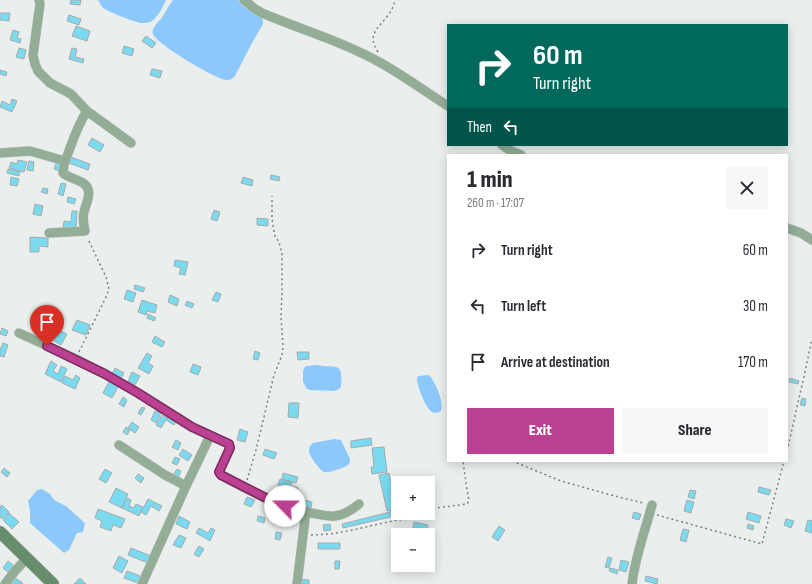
<!DOCTYPE html>
<meta charset="utf-8">
<style>
body{margin:0;font-family:"Sofia Sans Condensed",sans-serif;background:#f7f7f7;color:#2b2b33;height:100vh;display:flex;flex-direction:column;font-size:15px;white-space:nowrap}
*{box-sizing:border-box;margin:0}
p{font-size:13px;color:#7c7c81}
.icon{flex:none;width:22px;height:22px;fill:none;stroke:currentColor;stroke-width:2;stroke-linecap:round;stroke-linejoin:round}
.map{position:relative;flex:1;overflow:hidden}
.details{position:absolute;left:447px;top:154px;width:341px;height:308px;display:flex;flex-direction:column;background:#fff;border-radius:0px;box-shadow:0 2px 10px #0003}
.details>*{flex:none}
.hud{position:absolute;left:447px;top:24px;width:341px;height:122px;border-radius:0px;box-shadow:0 2px 10px #0003;background:#00695c;color:#fff;overflow:hidden}
.tools{position:absolute;left:391px;top:476px;display:grid;gap:8px}
.tools a{display:grid;place-items:center;width:44px;height:44px;border-radius:0px;background:#fff;box-shadow:0 2px 10px #0003;font-size:20px}
.pin{position:absolute;display:grid;place-items:center;width:34px;height:34px;color:#fff;margin:-41px -17px;border-radius:50% 50% 50% 0;rotate:-45deg;box-shadow:0 0 4px #0007}
.pin .icon{rotate:45deg}
.me{position:absolute;width:44px;margin:-22px;rotate:293deg;stroke-linejoin:round;filter:drop-shadow(0 0 3px #0008)}
.turn{display:flex;align-items:center;gap:14px;height:84px;padding:0 20px;font-size:18px}
.turn .icon{width:52px;height:52px;stroke-width:2.5}
.turn b{display:block;font-size:28px;line-height:34px}
.then{display:flex;align-items:center;height:38px;padding:0 20px;background:#0003;gap:8px;font-size:15px}
.round{display:grid;place-items:center;flex:none;width:42px;height:42px;border-radius:0px;background:#f7f7f7}
.headline{display:flex;align-items:center;justify-content:space-between;height:68px;padding:0 20px}
h1{font-size:24px;font-weight:800;line-height:30px}
.button{display:flex;gap:8px;margin-top:auto;padding:8px 20px}
.button a{flex:1;height:46px;border-radius:0px;background:#bc4091;color:#fff;font-size:16px;font-weight:800;line-height:46px;text-align:center}
.button a+a{background:#f7f7f7;color:#2b2b33}
ul{padding:0;list-style:none}
li{display:flex;align-items:center;gap:12px;height:56px;padding:0 20px}
li div{flex:1}
li b{display:block;font-size:15px}
li em{font-style:normal}
.map>svg:first-child{display:block}
</style>
<div class="map">
<svg width="812" height="584" viewBox="0 0 812 584">
<rect width="100%" height="100%" fill="#eaefee"/>
<path fill="#8dc8fc" d="M98,0h68c-3,7 -9,19 -16,22 -3,1 -7,1 -9,1 -7,-1 -32,-11 -38,-15 -2,-2 -3,-5 -5,-8z
M173,0h65c2,2 4,5 7,7 6,5 20,8 18,17l-11,19 -17,33c-3,3 -5,4 -9,4 -10,-1 -70,-36 -73,-46 -1,-2 0,-6 2,-8 2,-4 6,-6 8,-10 3,-5 6,-11 10,-16z
M317,365c20,4 26,-5 24,22l-2,2 -5,2 -24,-1 -3,-1 -4,-7v-10l1,-4 2,-2z
M428,375l3,2c5,9 13,23 10,34 -3,2 -6,3 -9,1 -6,-3 -16,-28 -15,-35l2,-1z
M334,439l7,1 9,19c0,3 0,4 -2,6 -4,3 -19,8 -24,7 -4,-2 -14,-15 -15,-20 0,-3 0,-4 1,-6l3,-3z
M42,489l8,5 4,6 12,6 19,17 -2,9 -6,1 -8,17 -5,3 -34,-30v-12l-2,-10 9,-11z"/>
<path fill="#7adaef" stroke="#a6abac" d="M71,0h10l-1,5 -10,-1z
M0,13h10l-1,8 -9,-1z
M69,15l12,4 -2,6 -12,-4z
M76,26l14,5 -3,10 -15,-5z
M13,30l6,2 -2,6 4,1 -1,4 -10,-3z
M146,36l10,7 -4,5 -10,-7z
M124,46l10,3 -2,7 -10,-3z
M19,48l7,2 -2,9 -8,-2z
M72,48l5,1 -2,8 9,2 -1,4 -14,-4z
M152,69l10,2 -2,7 -10,-3z
M0,70l7,2 -1,4 -6,-2z
M12,99l5,2 -5,11 -12,-5 2,-6 8,4z
M92,138l12,7 -4,7 -12,-7z
M68,156l22,8 -2,6 -22,-8z
M18,160l9,2 -3,10 -15,-4 2,-6 6,2z
M29,161l5,1 -1,9 -6,-1z
M57,161l5,1 -2,9 -6,-2z
M8,169l12,3 -1,4 -12,-3z
M271,175l9,2 -1,4 -9,-2z
M11,177l8,2 -2,7 -7,-1z
M243,177l10,3 -1,6 -11,-3z
M61,183l5,1 -3,12 -5,-2z
M43,188l5,1 -1,5 -6,-2z
M68,197l8,2 -2,5 -7,-2z
M35,204l8,2 -2,10 -8,-2z
M214,210l6,2 -3,9 -6,-2z
M72,211h5l-1,17 -13,-1 1,-6 7,1z
M257,218l11,1v7l-11,-1z
M30,237l18,1v9l-9,-1v6h-9z
M175,260l13,2 -3,13 -6,-1 2,-6 -7,-2z
M135,285l10,3 -2,4 -9,-3z
M127,290l9,3 -3,9 -9,-3z
M216,292l5,2 -3,8 -6,-2z
M170,295l9,4 -2,7 -9,-4z
M142,300l15,5 -2,8 -8,-2 -1,4 -8,-3z
M187,301l7,3 -2,4 -7,-3z
M148,314l8,4 -2,3 -7,-3z
M77,320l13,5 -4,10 -14,-5z
M53,327l14,7 -6,11 -9,-5 1,-1 -5,-2z
M2,328l6,3 -2,5 -6,-2z
M155,336l10,6 -3,5 -10,-5z
M3,343l5,2 -4,12 -4,-1v-8h1z
M255,351l5,2 -2,7 -5,-1z
M297,352h12v7l-11,1z
M147,353l5,3 -4,7 5,3 -4,8 -11,-6z
M51,361l6,4 -4,6 5,3 3,-8 6,3 -6,13 -16,-8z
M193,364l8,3 -3,8 -8,-3z
M115,368l9,5 -4,7 -9,-4z
M132,372l8,4 -5,9 -7,-4z
M76,375l4,3 -5,11 -13,-6 3,-7 8,4z
M790,378l9,3 -1,3 -9,-2z
M110,380l9,5 -7,13 -9,-5z
M123,397l4,3 -3,7 -5,-3z
M802,398l4,1 -1,7 -5,-1z
M289,403h10l-1,15 -10,-1z
M142,407l3,1 -4,7 -3,-2z
M155,411l6,2 -5,10 -5,-3z
M168,414l9,6 -3,5 -8,-5 2,-2 -1,-1z
M162,415l5,3 -6,10 -5,-3z
M132,422l7,5 -4,6 -7,-5z
M126,427l4,3 -3,5 -4,-3z
M240,429l8,3 -3,10 -8,-2z
M371,438l1,7 -21,3v-7z
M176,440l5,3 -3,7 -6,-3z
M384,447l3,25 -15,2 -1,-7h3l-2,-19z
M183,449l9,6 -4,6 -9,-6z
M265,449l12,4 -3,6 -11,-4z
M175,457l5,2 -3,6 -5,-2z
M4,468l6,5 -3,4 -6,-5z
M105,469l7,4 -6,10 -7,-4z
M177,469l4,2 -3,7 -5,-3z
M283,473l15,4 -2,6 -14,-4z
M389,473l8,36 -10,2 -8,-36z
M138,474l6,4 -3,5 -6,-5z
M280,479l12,3 -2,7 -12,-4z
M292,486l6,2 -2,6 -5,-1z
M759,487l12,3 -2,5 -11,-3z
M116,488l12,6 -6,14 -13,-6z
M690,490l6,1 -2,8 -6,-2z
M289,492l7,2 -2,10 -15,-4 2,-5 7,1z
M247,497l8,3 -4,7 -7,-3z
M127,498l4,2 -2,6 5,2 2,-4 7,3 -4,9 -17,-8z
M148,499l14,7 -3,5 -8,-5 -5,9 -5,-3z
M300,499l12,3 -1,6 -12,-3z
M687,500l7,2 -3,11 -7,-2z
M2,505l7,7 -7,7 -2,-2v-10z
M98,509l27,10 -4,9 -8,-3 -2,6 -11,-4 2,-6 -7,-3z
M394,509h3l2,8 -3,1z
M394,511l1,5 -52,12 -1,-4z
M634,512l7,2 -2,6 -7,-2z
M748,512l13,4 -2,7 -13,-4z
M9,513l10,9 -7,7 -9,-9z
M403,513h6l1,3 -6,2z
M179,516l11,6 -3,7 -11,-5z
M258,516l7,2 -1,5 -7,-2z
M275,516l10,2 -1,8 -10,-2z
M786,519l8,2 -3,7 -7,-3z
M808,520l4,1v12l-7,-2z
M414,522l14,3 -2,10h-14z
M330,524l1,6 -7,1 -1,-6z
M748,524l6,2 -1,4 -6,-2z
M499,526l6,4 -7,11 -6,-4z
M199,528l9,5 3,-5 4,2 -5,11 -14,-8z
M683,529l6,1 -3,12 -6,-2z
M276,532l6,1 -2,7 -5,-1z
M179,535l7,3 -5,10 -8,-3z
M318,543h22v6h-22z
M199,546l5,3 -5,8 -5,-3z
M131,548l20,8 -3,7 -20,-8z
M119,556l9,5 -6,12 -9,-5z
M608,557l4,1 -3,10 -4,-1z
M621,560l8,2 -3,10 -7,-2z
M8,561l5,4 -5,7 -5,-4z
M335,561h5l-1,8h-4z
M610,568l8,2 -1,4 -8,-3z
M127,571l13,5 -2,7 -14,-5z
M646,576l12,3 -1,5 -12,-3z
M15,578l8,5 -1,1h-11z
M80,578l6,6h-12z
M301,579l8,1v4h-9z"/>
<g fill="none" stroke-linecap="round" stroke-linejoin="round">
<defs>
<path id="minor" d="M39,0l1,4 -7,51 2,9 3,7 12,12 21,11 16,17 44,32
M244,0l11,9 7,4c40,17 82,29 119,50 23,13 45,29 67,43
M502,145l9,6 10,4
M0,153l30,-2 35,10
M787,228l14,5 11,7
M49,233l36,-2c-1,-6 -3,-12 -1,-19 2,-9 10,-22 -1,-29 -6,-4 -14,-5 -20,-10l1,-9c7,-17 12,-37 23,-53
M19,333l57,26 29,15 33,19 54,34 37,17 1,4 -11,24 2,3c29,16 57,31 90,38 8,1 16,4 24,3 9,-1 18,-7 24,-12
M119,445l46,30 21,11
M5,584l10,-13 12,-13
M142,584l44,-98 24,-50
M297,584l9,-73
M632,584c3,-27 13,-53 20,-79"/>
<path id="secondary" d="M0,532l53,52"/>
</defs>
<use href="#minor" stroke="#c5cac9" stroke-width="10"/>
<use href="#secondary" stroke="#c5cac9" stroke-width="13"/>
<path stroke="#7d8080" stroke-width="1.5" stroke-dasharray="2 3" stroke-linecap="butt" d="M378,52c-12,-18 1,-24 11,-38 3,-4 5,-9 6,-14
M79,352l28,-57 2,-6 -3,-12 -18,-38
M787,451l16,-70 9,-42
M512,461l49,20 50,14 32,8
M247,480l9,-30 18,-75 8,-20 1,-9 -2,-29 1,-27v-36l-3,-12 -4,-6 -1,-5 -2,-12v-23
M428,509l39,-5 2,-3 -3,-18 -3,-22
M657,515l105,29 22,-83
M311,535l19,-1 18,-3 49,-11 15,-1 4,-2 4,-4"/>
<use href="#minor" stroke="#94ad96" stroke-width="9"/>
<use href="#secondary" stroke="#688d6c" stroke-width="12"/>
</g>
<g fill="none" stroke-linecap="round" stroke-linejoin="round">
<defs>
<path id="route" d="M47,346l58,28 33,19 54,34 37,17 1,4 -11,24 2,3 53,27 11,4"/>
</defs>
<use href="#route" stroke="#7a2a5e" stroke-width="10"/>
<use href="#route" stroke="#bc4091" stroke-width="7"/>
</g>
</svg>
<div class="tools">
<a>+</a>
<a>−</a>
</div>
<div class="pin" style="left:47px;top:346px;background:#d93025"><svg class="icon" aria-label="arrive" viewBox="0 0 24 24"><path d="M6 21V4h12l-3 4 3 4H6"/></svg></div>
<svg class="me" style="left:285px;top:506px" viewBox="-20 -20 40 40"><circle r="19" fill="#fff"/><path d="M0-13L10 11 0 6-10 11z" fill="#bc4091"/></svg>
<div class="hud">
<div class="turn"><svg class="icon" aria-label="right" viewBox="0 0 24 24"><path d="M7 20v-9h11M14 6l5 5-5 5"/></svg><div><b>60 m</b>Turn right</div></div>
<div class="then">Then<svg class="icon" aria-label="left" viewBox="0 0 24 24"><path d="M17 20v-9H6M10 6l-5 5 5 5"/></svg></div>
</div>
<section class="details">
<div class="headline"><div><h1>1 min</h1><p>260 m · 17:07</p></div><a class="round"><svg class="icon" aria-label="close" viewBox="0 0 24 24"><path d="M6 6l12 12M18 6L6 18"/></svg></a></div>
<ul>
<li><svg class="icon" aria-label="right" viewBox="0 0 24 24"><path d="M7 20v-9h11M14 6l5 5-5 5"/></svg><div><b>Turn right</b></div><em>60 m</em></li>
<li><svg class="icon" aria-label="left" viewBox="0 0 24 24"><path d="M17 20v-9H6M10 6l-5 5 5 5"/></svg><div><b>Turn left</b></div><em>30 m</em></li>
<li><svg class="icon" aria-label="arrive" viewBox="0 0 24 24"><path d="M6 21V4h12l-3 4 3 4H6"/></svg><div><b>Arrive at destination</b></div><em>170 m</em></li>
</ul>
<div class="button"><a>Exit</a><a>Share</a></div>
</section>
</div>
